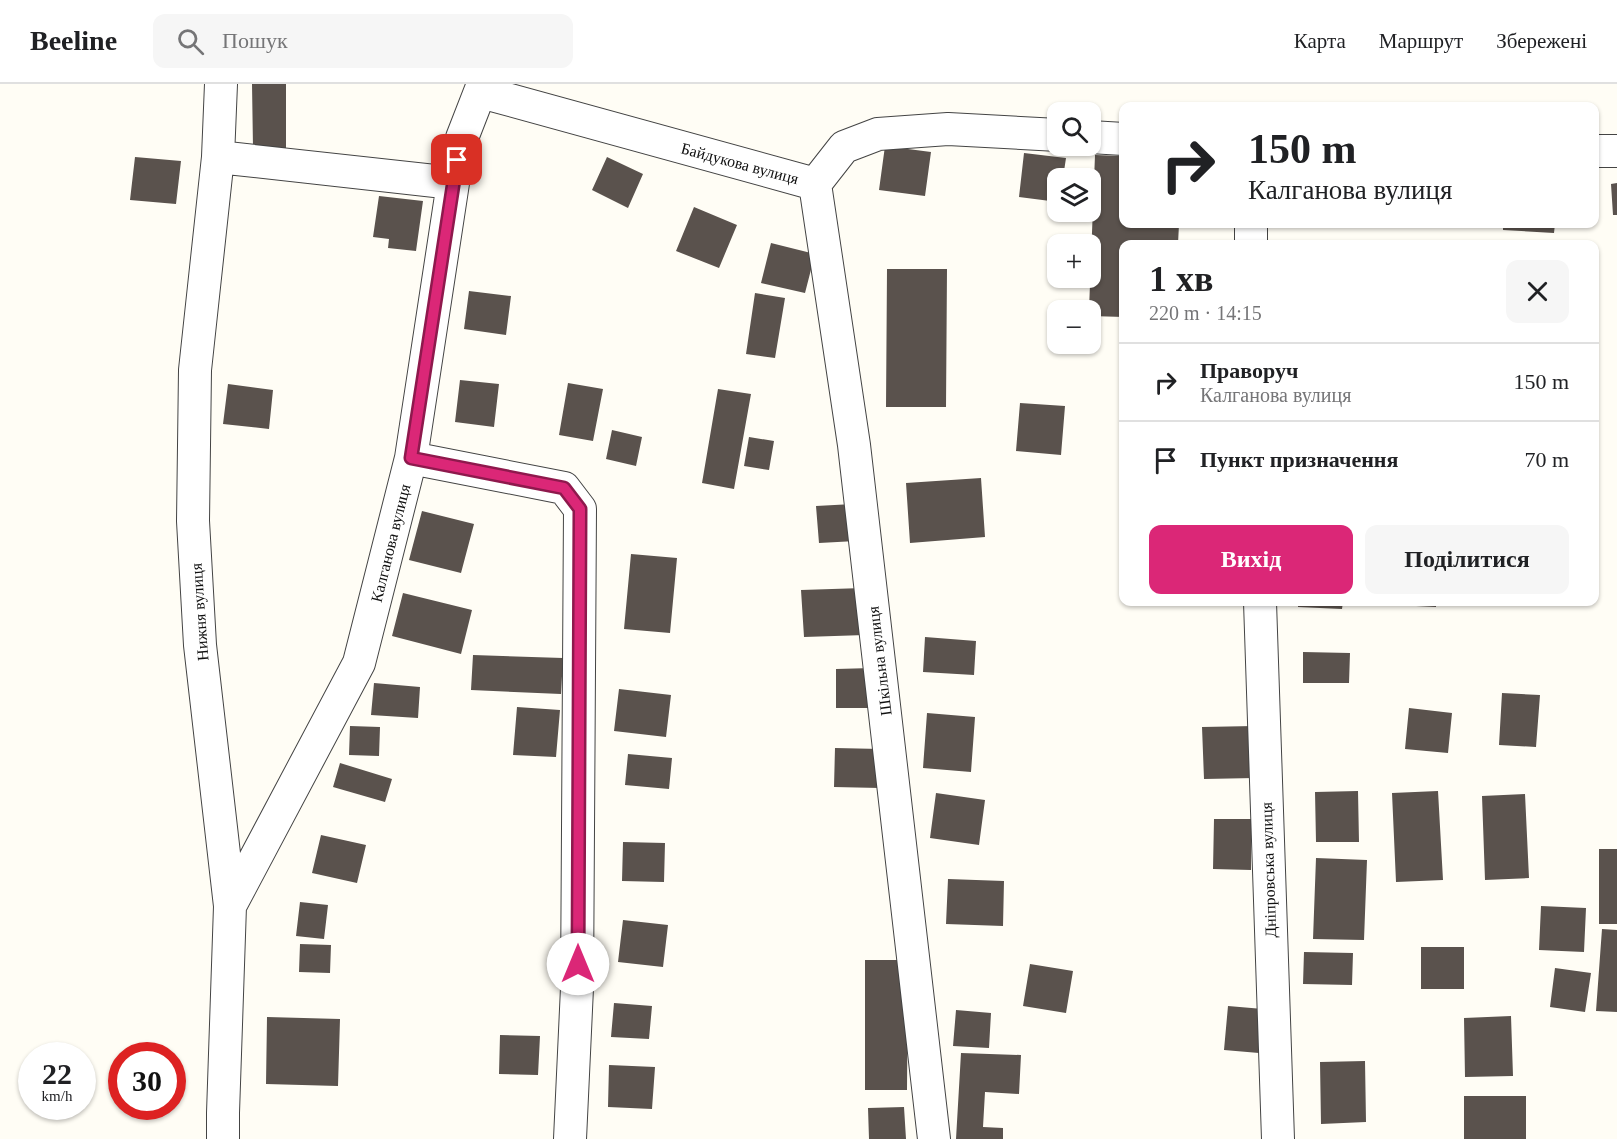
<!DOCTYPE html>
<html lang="uk">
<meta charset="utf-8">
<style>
body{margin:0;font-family:"Times New Roman",serif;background:#f6f6f6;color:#202124;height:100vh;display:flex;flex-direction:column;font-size:22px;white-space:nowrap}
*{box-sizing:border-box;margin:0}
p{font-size:20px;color:#757577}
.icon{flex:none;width:33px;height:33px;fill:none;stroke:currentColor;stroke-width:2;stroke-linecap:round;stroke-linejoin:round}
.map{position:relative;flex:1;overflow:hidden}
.side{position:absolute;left:1119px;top:156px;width:480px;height:366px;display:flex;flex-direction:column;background:#fff;border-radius:12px;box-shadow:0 2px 4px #0004}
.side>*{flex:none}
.banner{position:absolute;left:1119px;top:18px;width:480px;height:126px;border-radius:12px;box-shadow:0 2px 4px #0004;background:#fff;color:#202124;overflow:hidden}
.controls{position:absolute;left:1047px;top:18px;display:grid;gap:12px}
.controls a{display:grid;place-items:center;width:54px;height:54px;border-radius:12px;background:#fff;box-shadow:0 2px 4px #0004;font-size:30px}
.speed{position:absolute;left:18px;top:958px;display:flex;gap:12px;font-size:30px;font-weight:700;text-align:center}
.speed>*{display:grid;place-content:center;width:78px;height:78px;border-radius:50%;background:#fff;box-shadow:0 2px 4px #0004;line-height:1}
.speed small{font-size:15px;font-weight:400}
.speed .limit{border:9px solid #d22;background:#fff;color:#111}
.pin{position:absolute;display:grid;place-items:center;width:51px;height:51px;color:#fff;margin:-26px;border-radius:12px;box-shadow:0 3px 9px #0006}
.me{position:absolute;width:66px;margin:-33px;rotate:0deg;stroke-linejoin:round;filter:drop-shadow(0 0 4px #0008)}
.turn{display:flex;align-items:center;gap:21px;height:126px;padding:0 30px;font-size:27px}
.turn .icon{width:78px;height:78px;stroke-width:2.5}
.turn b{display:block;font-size:42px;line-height:51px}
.round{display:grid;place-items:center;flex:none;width:63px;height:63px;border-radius:12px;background:#f6f6f6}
.headline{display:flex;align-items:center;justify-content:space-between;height:102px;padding:0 30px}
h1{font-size:36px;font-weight:700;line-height:45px}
.cta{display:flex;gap:12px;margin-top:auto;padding:12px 30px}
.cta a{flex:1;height:69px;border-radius:12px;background:#db2777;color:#fff;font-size:24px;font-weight:700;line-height:69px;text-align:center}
.cta a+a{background:#f6f6f6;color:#202124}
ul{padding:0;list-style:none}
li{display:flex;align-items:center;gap:18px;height:78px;padding:0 30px;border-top:2px solid #e0e0e0}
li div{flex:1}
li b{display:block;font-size:22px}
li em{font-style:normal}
header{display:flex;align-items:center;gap:36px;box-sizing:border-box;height:84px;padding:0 30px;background:#fff;border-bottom:2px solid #e0e0e0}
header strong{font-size:28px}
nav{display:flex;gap:33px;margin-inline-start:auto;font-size:21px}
.search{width:420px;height:54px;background:#f6f6f6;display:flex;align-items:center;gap:15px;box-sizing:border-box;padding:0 21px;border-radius:12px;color:#757577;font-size:22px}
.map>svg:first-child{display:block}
</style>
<header>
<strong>Beeline</strong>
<div class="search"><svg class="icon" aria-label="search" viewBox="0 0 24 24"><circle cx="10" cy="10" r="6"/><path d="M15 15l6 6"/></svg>Пошук</div>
<nav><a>Карта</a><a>Маршрут</a><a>Збережені</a></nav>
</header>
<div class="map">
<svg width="1617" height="1055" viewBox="0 0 1617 1055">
<rect width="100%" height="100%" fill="#fffdf5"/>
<path fill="#5a524d" d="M252,0h34v64h-33z
M885,62l46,6 -6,44 -46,-6z
M1024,69l42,5 -3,20h-5v24l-39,-5z
M1095,71l29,1v68h55l-1,20h-54v73l-34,-1 -1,-6z
M135,73l46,4 -5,43 -46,-4z
M607,73l36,17 -15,34 -36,-18z
M1617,99v32h-4l-2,-31z
M379,112l44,5 -7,50 -28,-3 1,-9 -16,-2z
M694,123l43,18 -18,43 -43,-17z
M1503,140h52l-1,9 -51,-3z
M771,159l44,11 -10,39 -44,-10z
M887,185h60l-1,138h-60z
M469,207l42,5 -5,39 -42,-6z
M755,209l30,5 -10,60 -29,-4z
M460,296l39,4 -5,43 -39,-5z
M568,299l35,6 -10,52 -34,-6z
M228,300l45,6 -4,39 -46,-5z
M718,305l33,5 -17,95 -32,-6z
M1020,319l45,3 -4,49 -45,-4z
M612,346l30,7 -6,29 -30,-7z
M749,353l25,4 -5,29 -25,-4z
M981,394l4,59 -75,6 -4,-60z
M853,420l3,37 -37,2 -3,-37z
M422,427l52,13 -13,49 -52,-13z
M631,470l46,4 -7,75 -46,-4z
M863,504l2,47 -61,2 -3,-47z
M403,509l69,17 -11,44 -69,-18z
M1298,518h45l-1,7 -44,-2z
M1396,518h40v5l-40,-2z
M925,553l51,4 -2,34 -51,-3z
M1303,568l47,1 -1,30h-46z
M473,571l90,3 -2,36 -90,-4z
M872,584l1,40h-37v-39z
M374,599l46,4 -2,31 -47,-3z
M619,605l52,6 -5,42 -52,-6z
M1502,609l38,2 -4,52 -37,-2z
M517,623l43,3 -4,47 -43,-2z
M1409,624l43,5 -4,40 -43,-4z
M927,629l48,4 -4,55 -48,-4z
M350,642l30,1 -1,29 -30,-1z
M1254,642l1,52 -51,1 -2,-52z
M835,664l46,1 -1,39 -46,-1z
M628,670l44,4 -3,31 -44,-4z
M340,679l52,16 -7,23 -52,-15z
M1358,707l1,51h-43l-1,-50z
M1438,707l5,89 -47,2 -4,-89z
M936,709l49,7 -6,45 -49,-7z
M1525,710l4,84 -44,2 -3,-84z
M1214,735h37v51l-38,-1z
M321,751l45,10 -9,38 -45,-10z
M623,758l42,1 -1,39 -42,-1z
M1599,765h18v75h-18z
M1316,774l51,2 -3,80 -51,-1z
M948,795l56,2 -1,45 -57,-2z
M300,818l28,3 -4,34 -28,-3z
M1541,822l45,2 -2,44 -45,-2z
M623,836l45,5 -5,42 -45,-5z
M1602,845l15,1v82l-21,-1z
M300,860l31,1 -1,28 -31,-1z
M1421,863h43v42h-43z
M1304,868l49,1 -1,32 -49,-1z
M865,876h43l-1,130h-42z
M1030,880l43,7 -7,42 -43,-7z
M1555,884l36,5 -6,39 -35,-5z
M614,919l38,3 -3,33 -38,-2z
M1228,922l35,3 -4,44 -35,-3z
M956,926l35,3 -2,35 -36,-2z
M1511,932l2,60 -48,1 -1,-59z
M267,933l73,2 -2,67 -72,-2z
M500,951l40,1 -2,39 -39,-1z
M961,969l60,2 -2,39 -34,-2 -2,35 20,1v11h-47z
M1365,977l1,61 -45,2 -1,-62z
M609,981l46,2 -3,42 -44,-2z
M1464,1012h62v43h-62z
M904,1023l2,32h-37l-1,-31z"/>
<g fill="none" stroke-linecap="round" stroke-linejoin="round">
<defs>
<path id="minor" d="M221,0l-3,73 -23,213 -2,151 7,124 30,261 -7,207v26
M481,8l334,92 29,-37 34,-13 70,-5 110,6
M1090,53l34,2
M1594,67h23
M218,73l235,26
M815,100l39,261 80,694
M1251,140v20
M411,374l153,30 16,21 -3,479 -7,151
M1260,518l18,537
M230,822l129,-243 52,-205 42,-275 9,-45 21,-54"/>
</defs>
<use href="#minor" stroke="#444" stroke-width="34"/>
<use href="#minor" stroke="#fff" stroke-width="32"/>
</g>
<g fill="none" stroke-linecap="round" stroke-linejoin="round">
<defs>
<path id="route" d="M457,76l-46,298 153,30 16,21 -2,455"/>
</defs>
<use href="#route" stroke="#8e194d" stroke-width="15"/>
<use href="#route" stroke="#db2777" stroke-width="10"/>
</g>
<g text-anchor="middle" stroke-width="6" stroke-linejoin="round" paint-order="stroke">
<g font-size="16" fill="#111" stroke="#fff">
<text transform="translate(740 79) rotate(15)" y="6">Байдукова вулиця</text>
<text transform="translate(390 459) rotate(-76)" y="6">Калганова вулиця</text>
<text transform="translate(199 528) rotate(-94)" y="6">Нижня вулиця</text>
<text transform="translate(879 577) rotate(-97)" y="6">Шкільна вулиця</text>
<text transform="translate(1268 786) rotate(-92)" y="6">Дніпровська вулиця</text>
</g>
</g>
</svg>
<div class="controls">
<a><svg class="icon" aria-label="search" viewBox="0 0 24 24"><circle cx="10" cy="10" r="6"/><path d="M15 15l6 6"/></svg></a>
<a><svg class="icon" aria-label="layers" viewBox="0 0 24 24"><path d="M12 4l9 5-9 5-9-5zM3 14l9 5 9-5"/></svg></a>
<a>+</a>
<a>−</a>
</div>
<div class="speed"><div>22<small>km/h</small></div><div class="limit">30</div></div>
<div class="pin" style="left:457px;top:76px;background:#d93025"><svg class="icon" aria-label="arrive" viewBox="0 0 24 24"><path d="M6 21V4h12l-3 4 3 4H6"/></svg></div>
<svg class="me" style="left:578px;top:880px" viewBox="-20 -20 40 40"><circle r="19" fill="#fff"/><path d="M0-13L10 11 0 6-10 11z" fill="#db2777"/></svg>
<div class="banner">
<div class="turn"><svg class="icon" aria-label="right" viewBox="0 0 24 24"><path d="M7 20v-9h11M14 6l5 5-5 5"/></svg><div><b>150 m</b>Калганова вулиця</div></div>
</div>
<section class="side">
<div class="headline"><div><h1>1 хв</h1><p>220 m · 14:15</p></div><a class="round"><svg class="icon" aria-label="close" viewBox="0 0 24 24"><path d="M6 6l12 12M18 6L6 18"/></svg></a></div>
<ul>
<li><svg class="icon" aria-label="right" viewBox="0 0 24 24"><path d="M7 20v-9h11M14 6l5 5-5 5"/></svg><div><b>Праворуч</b><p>Калганова вулиця</p></div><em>150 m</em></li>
<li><svg class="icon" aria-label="arrive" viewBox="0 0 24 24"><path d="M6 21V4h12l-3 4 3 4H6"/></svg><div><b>Пункт призначення</b></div><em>70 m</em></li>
</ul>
<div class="cta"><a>Вихід</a><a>Поділитися</a></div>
</section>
</div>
